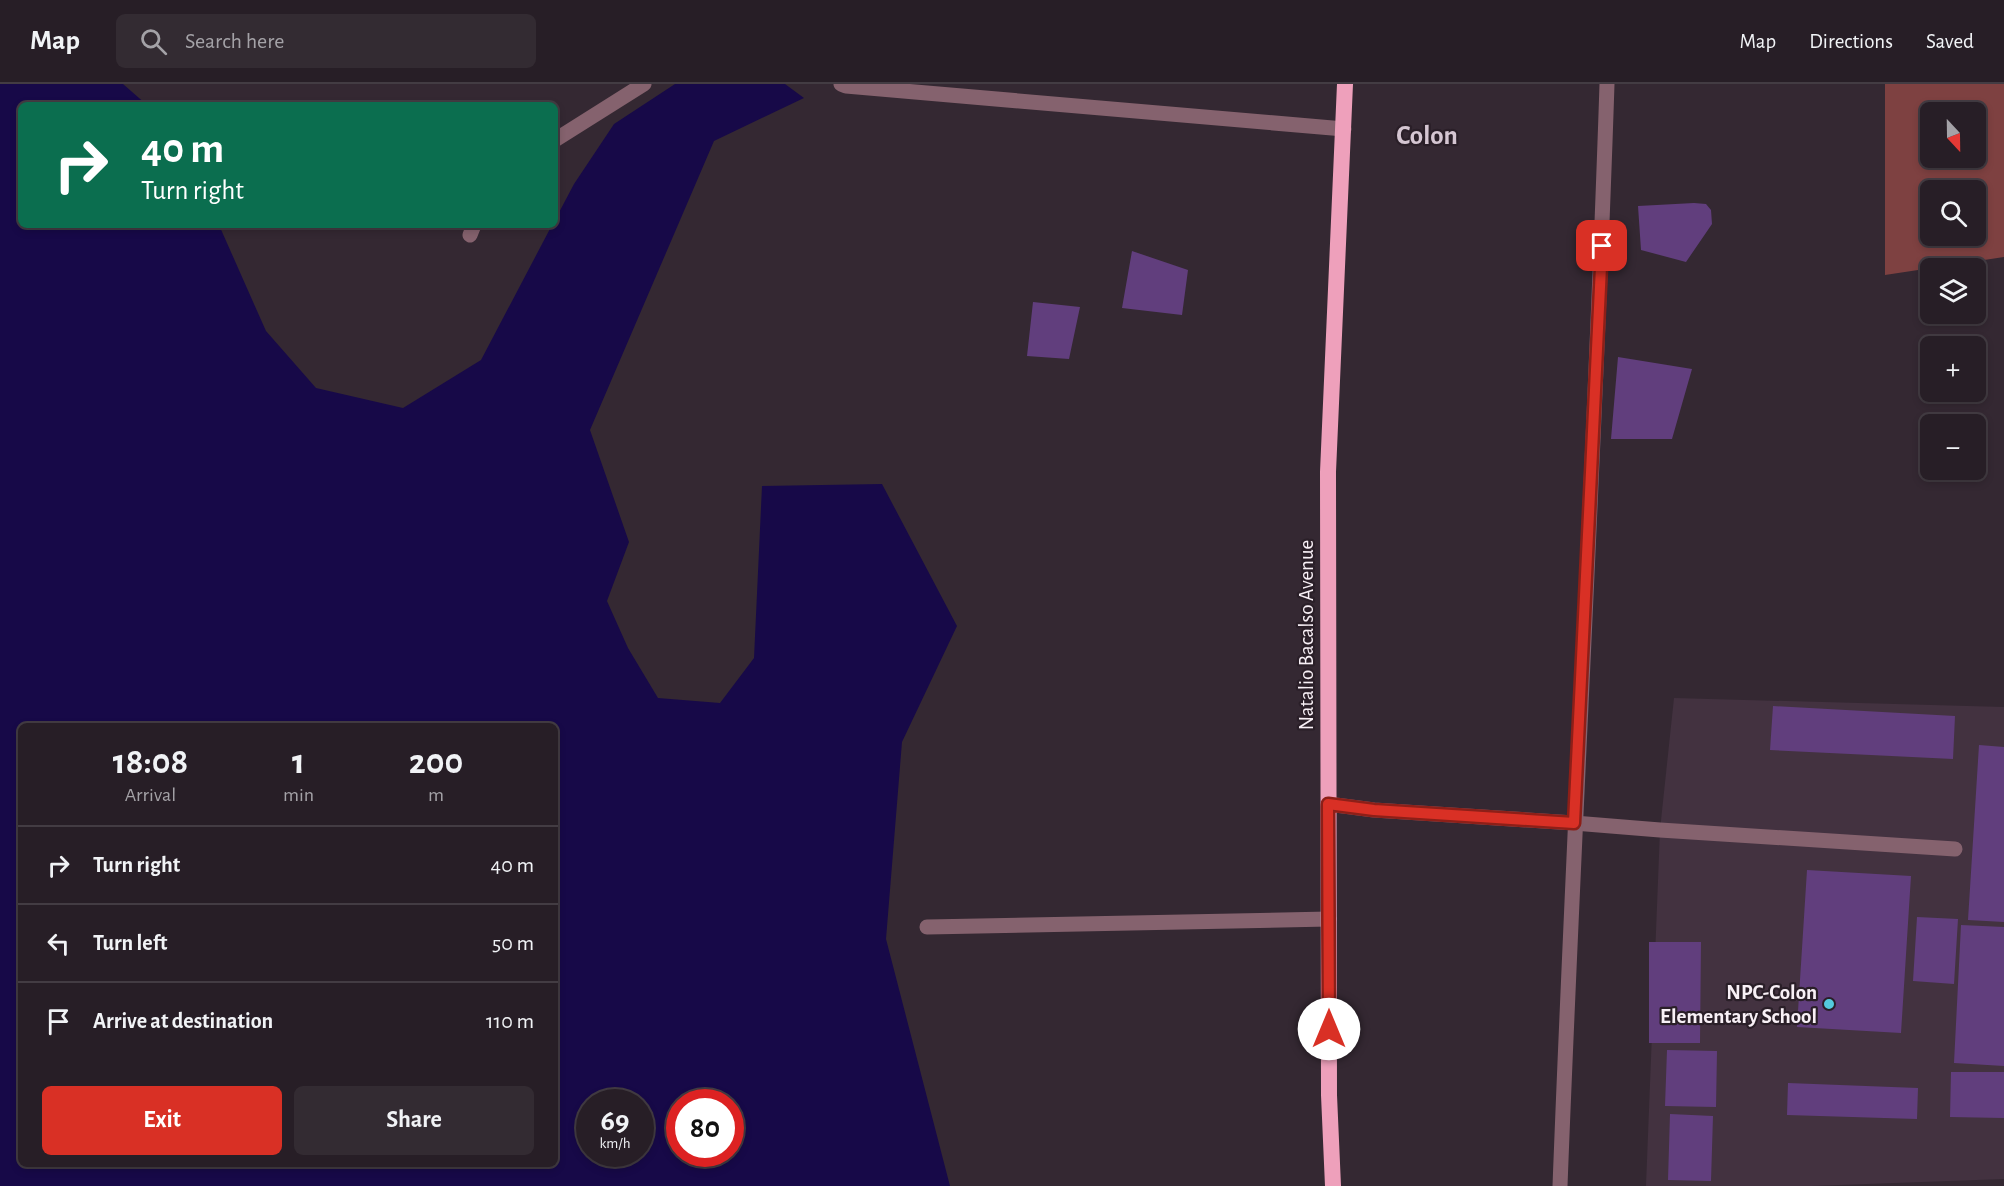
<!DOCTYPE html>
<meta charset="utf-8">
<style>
body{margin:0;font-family:"Alegreya Sans",sans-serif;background:#332b32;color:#f1f3f6;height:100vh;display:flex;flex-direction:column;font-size:22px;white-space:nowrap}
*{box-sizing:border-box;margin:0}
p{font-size:20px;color:#a4a2a7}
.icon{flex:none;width:33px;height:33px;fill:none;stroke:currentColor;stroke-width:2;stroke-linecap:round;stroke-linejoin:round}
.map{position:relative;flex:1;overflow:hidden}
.drawer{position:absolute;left:18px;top:639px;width:540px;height:444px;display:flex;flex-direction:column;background:#271e26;border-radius:9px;box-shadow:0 3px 9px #0003,0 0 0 2px #433c43}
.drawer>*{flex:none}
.banner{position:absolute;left:18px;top:18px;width:540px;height:126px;border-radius:9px;box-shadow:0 3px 9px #0003,0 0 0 2px #433c43;background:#0b6e4f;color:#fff;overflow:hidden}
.needle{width:39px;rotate:158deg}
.buttons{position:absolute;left:1920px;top:18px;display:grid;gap:12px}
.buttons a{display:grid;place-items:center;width:66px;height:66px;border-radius:9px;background:#271e26;box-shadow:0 3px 9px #0003,0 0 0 2px #433c43;font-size:30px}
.speed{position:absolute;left:576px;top:1005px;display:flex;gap:12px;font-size:30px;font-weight:700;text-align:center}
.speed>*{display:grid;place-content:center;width:78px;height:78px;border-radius:50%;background:#271e26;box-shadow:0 3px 9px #0003,0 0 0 2px #433c43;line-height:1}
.speed small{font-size:15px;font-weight:400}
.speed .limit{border:9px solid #d22;background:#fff;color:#111}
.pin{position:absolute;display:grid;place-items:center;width:51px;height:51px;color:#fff;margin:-26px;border-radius:12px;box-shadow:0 3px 9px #0006}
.me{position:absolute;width:66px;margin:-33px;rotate:0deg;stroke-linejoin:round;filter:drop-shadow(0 0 4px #0008)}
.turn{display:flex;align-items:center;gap:21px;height:126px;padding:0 24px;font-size:27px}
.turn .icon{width:78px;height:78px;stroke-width:2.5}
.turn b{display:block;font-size:42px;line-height:51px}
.eta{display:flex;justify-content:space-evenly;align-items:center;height:102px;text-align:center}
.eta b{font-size:36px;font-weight:600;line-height:42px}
.primary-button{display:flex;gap:12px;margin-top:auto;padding:12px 24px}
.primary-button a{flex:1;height:69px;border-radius:9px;background:#d93025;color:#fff;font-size:24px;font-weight:600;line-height:69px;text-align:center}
.primary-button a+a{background:#332b32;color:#f1f3f6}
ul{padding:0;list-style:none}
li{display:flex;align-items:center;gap:18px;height:78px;padding:0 24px;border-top:2px solid #433c43}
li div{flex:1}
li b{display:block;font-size:22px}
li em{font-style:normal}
header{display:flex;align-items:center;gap:36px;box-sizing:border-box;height:84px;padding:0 30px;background:#271e26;border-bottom:2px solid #433c43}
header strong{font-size:28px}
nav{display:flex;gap:33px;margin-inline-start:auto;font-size:21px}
.search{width:420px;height:54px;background:#332b32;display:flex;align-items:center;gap:15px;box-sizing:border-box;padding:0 21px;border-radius:9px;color:#a4a2a7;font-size:22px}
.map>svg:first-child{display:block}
</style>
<header>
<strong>Map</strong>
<div class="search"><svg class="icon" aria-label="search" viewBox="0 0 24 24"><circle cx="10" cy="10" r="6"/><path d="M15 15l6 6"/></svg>Search here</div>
<nav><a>Map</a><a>Directions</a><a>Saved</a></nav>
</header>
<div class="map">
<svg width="2004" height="1102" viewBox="0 0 2004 1102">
<rect width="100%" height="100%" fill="#342832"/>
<path fill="#433240" d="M1674,614l330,9v472l-192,7h-166l14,-356z"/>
<path fill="#7e4141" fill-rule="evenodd" d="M1885,0h119v173l-119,18zM1930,28h46v46h-46zM1976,106v46h-46v-46z"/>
<path fill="#170948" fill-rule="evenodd" d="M0,0h123l24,21h-126v120h198l47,106 50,57 87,20 78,-48 71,-135h3v-5l19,-36 40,-60 61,-40h110l19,14 -90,43 -124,289 39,112 -22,59 21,47 30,50 62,5 34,-45 8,-172 120,-2 75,142 -55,116 -16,197 64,247h-950zM21,642h534v438h-534zM640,1018v52h-50v-52zM730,1018v52h-50v-52z"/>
<path fill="#613e7d" d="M1694,119l12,1 5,6 1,14 -26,38 -45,-12 -3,-44z
M1132,167l56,19 -6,45 -60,-7z
M1033,218l47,5 -11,52 -42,-3z
M1618,273l74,12 -20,70h-61z
M1773,622l182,10 -2,43 -183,-9z
M1979,661l25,2v175l-36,-2z
M1807,786l104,6 -10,157 -104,-6z
M1917,833l41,2 -4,65 -41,-3z
M1961,841l43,2v139l-50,-3z
M1649,858h52l-1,101h-51z
M1667,966l50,1 -1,56 -51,-1z
M1951,988h53v46l-54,-1z
M1788,999l130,5 -1,31 -130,-4z
M1670,1030l43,2 -2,65 -43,-1z"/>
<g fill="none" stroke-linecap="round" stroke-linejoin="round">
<path stroke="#85626e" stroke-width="15" d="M1574,739l86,7 295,19"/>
<path stroke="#85626e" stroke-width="15" d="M841,0l5,2 498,43
M555,56l89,-56
M470,151l4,-10
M1328,720l46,6 200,13
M927,843l402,-8
M1560,1102c14,-367 35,-735 47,-1102"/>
<path stroke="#eea0bb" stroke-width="16" d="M1333,1102l-4,-91 -1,-623 17,-388"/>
</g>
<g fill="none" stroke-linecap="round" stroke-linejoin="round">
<defs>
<path id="route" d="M1329,945l-1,-225 46,6 200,13 28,-577"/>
</defs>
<use href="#route" stroke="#8d1f18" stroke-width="15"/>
<use href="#route" stroke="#d93025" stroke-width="10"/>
</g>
<circle fill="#54cadd" stroke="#2a1f28" stroke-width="2" cx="1829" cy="920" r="6"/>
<g text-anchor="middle" stroke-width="4.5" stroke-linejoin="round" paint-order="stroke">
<g font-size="21" fill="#f8f0f6" stroke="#2a1f28">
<text transform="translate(1306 551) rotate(-90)" y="7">Natalio Bacalso Avenue</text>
</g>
<g font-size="21" font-weight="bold" fill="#f8f0f6" stroke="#2a1f28" text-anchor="end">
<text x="1817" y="915">NPC-Colon<tspan x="1817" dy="24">Elementary School</tspan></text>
</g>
<g font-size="27" font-weight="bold" fill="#d5c6d2" stroke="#2a1f28">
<text x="1427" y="60">Colon</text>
</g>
</g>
</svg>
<div class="buttons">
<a><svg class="needle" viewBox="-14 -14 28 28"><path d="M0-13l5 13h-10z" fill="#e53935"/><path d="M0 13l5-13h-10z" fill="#a4a2a7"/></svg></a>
<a><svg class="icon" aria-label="search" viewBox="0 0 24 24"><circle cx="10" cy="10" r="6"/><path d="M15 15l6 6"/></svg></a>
<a><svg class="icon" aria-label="layers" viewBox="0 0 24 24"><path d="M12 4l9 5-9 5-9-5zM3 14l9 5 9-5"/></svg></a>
<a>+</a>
<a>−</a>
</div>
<div class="speed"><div>69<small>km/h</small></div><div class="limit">80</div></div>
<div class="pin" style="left:1602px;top:162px;background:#d93025"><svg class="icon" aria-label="arrive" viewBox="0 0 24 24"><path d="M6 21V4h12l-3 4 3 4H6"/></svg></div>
<svg class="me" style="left:1329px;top:945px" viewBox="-20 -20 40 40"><circle r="19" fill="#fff"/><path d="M0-13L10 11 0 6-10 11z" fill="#d93025"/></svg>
<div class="banner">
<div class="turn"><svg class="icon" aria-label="right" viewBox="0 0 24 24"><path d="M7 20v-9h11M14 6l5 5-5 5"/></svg><div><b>40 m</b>Turn right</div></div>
</div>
<section class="drawer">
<div class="eta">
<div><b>18:08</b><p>Arrival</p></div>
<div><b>1</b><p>min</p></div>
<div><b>200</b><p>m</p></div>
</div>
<ul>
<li><svg class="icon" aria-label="right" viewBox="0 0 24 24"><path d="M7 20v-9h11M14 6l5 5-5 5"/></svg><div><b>Turn right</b></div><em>40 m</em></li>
<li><svg class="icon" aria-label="left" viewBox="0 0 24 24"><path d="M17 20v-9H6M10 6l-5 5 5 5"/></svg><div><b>Turn left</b></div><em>50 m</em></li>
<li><svg class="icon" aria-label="arrive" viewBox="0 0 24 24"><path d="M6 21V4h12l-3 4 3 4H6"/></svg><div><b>Arrive at destination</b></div><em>110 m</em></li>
</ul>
<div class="primary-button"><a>Exit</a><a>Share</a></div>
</section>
</div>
